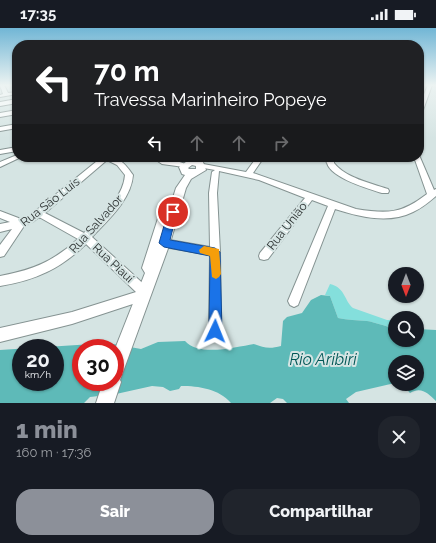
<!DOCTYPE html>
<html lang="pt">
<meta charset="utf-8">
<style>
body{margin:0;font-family:Raleway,sans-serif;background:#20242c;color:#f1f3f6;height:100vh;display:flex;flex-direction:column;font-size:15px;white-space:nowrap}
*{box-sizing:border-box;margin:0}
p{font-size:13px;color:#9ea1a6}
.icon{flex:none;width:22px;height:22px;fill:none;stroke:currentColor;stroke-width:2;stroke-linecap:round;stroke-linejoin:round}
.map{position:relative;height:375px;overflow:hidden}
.sheet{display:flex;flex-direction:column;background:#171b24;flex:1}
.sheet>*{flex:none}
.top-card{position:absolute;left:12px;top:12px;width:412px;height:122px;border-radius:16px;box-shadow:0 1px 3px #0004;background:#202124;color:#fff;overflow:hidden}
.needle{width:26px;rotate:180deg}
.controls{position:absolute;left:388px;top:239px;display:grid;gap:8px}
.controls a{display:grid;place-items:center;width:36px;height:36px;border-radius:50%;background:#171b24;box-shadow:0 1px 3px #0004;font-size:20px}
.speed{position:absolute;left:12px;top:311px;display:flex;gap:8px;font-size:20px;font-weight:700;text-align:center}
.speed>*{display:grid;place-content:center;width:52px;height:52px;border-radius:50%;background:#171b24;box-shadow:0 1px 3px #0004;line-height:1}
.speed small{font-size:10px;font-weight:400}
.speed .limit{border:6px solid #d22;background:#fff;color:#111}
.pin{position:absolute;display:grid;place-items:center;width:34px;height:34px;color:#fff;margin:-17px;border:2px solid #fff;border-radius:50%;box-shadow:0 1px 4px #0007}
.me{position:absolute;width:44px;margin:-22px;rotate:2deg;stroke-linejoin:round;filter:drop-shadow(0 0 3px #0008)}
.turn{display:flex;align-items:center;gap:14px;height:84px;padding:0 16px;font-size:18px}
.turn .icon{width:52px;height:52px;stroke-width:2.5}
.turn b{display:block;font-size:28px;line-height:34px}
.lanes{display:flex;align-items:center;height:38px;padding:0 16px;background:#0003;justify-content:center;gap:20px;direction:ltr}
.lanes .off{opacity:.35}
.round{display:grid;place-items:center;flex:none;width:42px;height:42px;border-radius:16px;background:#20242c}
.overview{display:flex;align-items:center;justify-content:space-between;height:68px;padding:0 16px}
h1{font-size:24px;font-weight:800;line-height:30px;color:#8c9099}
.action{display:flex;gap:8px;margin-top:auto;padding:8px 16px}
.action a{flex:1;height:46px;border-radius:16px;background:#8c9099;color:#fff;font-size:16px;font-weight:800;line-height:46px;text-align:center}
.action a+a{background:#20242c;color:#f1f3f6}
.status{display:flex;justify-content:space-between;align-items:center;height:28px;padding:0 20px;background:#171b24;direction:ltr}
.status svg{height:11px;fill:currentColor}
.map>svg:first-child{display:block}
</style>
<div class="status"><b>17:35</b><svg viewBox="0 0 49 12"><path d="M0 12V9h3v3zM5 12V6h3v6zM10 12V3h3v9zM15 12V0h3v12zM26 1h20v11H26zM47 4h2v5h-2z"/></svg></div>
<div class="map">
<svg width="436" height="375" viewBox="0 0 436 375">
<rect width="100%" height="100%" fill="#d5e4e3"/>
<path fill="#84dfdc" d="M330,256c15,3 15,18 23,24l34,12h8v8c-9,-1 -20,-6 -28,-7 -10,-1 -19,-1 -29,-3l-8,-22 -5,-1z"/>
<path fill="#5ebab8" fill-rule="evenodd" d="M321,267l9,1 8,22c10,2 19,2 29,3 8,1 19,6 28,7v12h22v-11l19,1v71c-8,-8 -15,-15 -26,-8l-8,-9h15v-22h-22v21l-39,9 -10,7 3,4h-62l-4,-4 -6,-1 -7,5h-39c-12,-14 -32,-17 -50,-17l-2,3 -9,2 -7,-4 -11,-1 -36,8 -26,3 -6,6h-84v-53l108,-7 33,6 17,-7 27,-1c14,16 51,6 69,3 10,4 16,5 27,2l2,-25 4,-4 15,-4 9,-13zM21,320h34v34h-34zM81,320h34v34h-34z"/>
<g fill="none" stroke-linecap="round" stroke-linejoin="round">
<defs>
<path id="minor" d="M0,57h4l4,8 9,-1v2l-17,3v-2l3,-1z
M428,57h4l-10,28 -3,2v-9z
M17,71v4l-17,3v-4z
M17,82v4l-17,3v-4z
M17,96v4l-17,3v-4z
M17,119v4l-17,3v-4z
M17,127v2h3l-1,1 -19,9v-5z
M419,127l15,35 2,-1v7c-7,6 -14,12 -23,16 -24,12 -53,5 -78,-3l-37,96 -4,2 -4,-2 -2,-4 40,-95 -16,-6 -44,59 -4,1 -4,-1 -1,-3 1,-3 45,-55 -46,-18 -40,-9 -2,22 3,59 1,79 -1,5 -5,1 -5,-1 -1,-5 1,-76 -46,-8 -4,-1 -1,-3 1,-3 4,-1 46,8 -1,-54 3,-21 3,-2 -17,-3v-4l48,9 11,-15h7l-11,16 103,36c32,5 45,5 71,-15l-13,-37h5z
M102,129c17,0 22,5 31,18 -2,25 -25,45 -41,62l57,52 2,4 -3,6 -76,25 -72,18v-14l72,-16 64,-20 -50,-48c-26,25 -50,36 -86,42v-10c33,-6 54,-15 78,-37l-39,-22 -5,4 -10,5 -20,30 -4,1v-12l12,-16 -12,3v-8l10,-2 -10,-4v-7l21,8 7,-2zM107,132l10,5 8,10c-2,24 -25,42 -41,58l-39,-20z
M152,129c6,0 31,5 36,8l-4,2 -22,-3z
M328,129h6v6c12,15 36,20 54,26l1,2 -1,2h-6c-13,-4 -51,-15 -55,-30 -1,0 0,-5 1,-6z"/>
<path id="major" d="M190,131l13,3 3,8 -15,9 -5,9 -16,55 -50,137 1,2 -7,21h-18l7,-21h12v-33l30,-76 -3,-5 19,-59 5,-4 4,2 6,-19 9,-13 -3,-1 -3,-7zM192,137l4,1v3h-7l-1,-1z"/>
</defs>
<use href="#minor" stroke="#859392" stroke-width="2"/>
<use href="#major" stroke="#859392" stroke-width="2"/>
<use href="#minor" fill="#fff" fill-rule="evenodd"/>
<use href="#major" fill="#fff" fill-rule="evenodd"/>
</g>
<linearGradient id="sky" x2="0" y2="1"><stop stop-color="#71b6d5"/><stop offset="0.52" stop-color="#ecf3f2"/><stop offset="1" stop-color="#ecf3f2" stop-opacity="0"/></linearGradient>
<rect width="436" height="110" fill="url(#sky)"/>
<path fill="#1a73e8" stroke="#114b97" d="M173,181l4,3 -7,28 45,8 5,4 2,79 -2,5 -5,2 -4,-2 -2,-5 1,-75 -46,-9 -5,-4 9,-31z"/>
<path fill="#f59e0b" d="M204,218l15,3 2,25 -2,3 -3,2 -4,-2 -2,-21 -10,-3 -1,-3z"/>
<g text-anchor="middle" stroke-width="4" stroke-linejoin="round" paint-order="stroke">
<g font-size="12" fill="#2c3131" stroke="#d5e4e3">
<text transform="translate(50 174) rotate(-38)" y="4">Rua São Luís</text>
<text transform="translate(96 196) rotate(-48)" y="4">Rua Salvador</text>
<text transform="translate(287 198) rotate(-52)" y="4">Rua União</text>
<text transform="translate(113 235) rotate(43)" y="4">Rua Piauí</text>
</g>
<g font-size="16" font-style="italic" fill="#005655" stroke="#d5e4e3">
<text x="323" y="337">Rio Aribiri</text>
</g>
</g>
</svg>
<div class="controls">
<a><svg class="needle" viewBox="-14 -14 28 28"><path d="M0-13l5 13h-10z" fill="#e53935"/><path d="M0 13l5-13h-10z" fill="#9ea1a6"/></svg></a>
<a><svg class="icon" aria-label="search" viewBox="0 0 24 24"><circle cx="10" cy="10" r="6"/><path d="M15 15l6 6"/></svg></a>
<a><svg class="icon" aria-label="layers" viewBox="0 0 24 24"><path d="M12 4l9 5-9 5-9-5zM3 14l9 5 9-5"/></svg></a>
</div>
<div class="speed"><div>20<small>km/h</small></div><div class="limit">30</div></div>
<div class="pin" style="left:173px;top:184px;background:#d93025"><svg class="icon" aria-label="arrive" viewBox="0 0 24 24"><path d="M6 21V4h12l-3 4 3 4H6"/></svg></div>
<svg class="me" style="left:215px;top:303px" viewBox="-20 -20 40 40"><path d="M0-17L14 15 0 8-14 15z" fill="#1a73e8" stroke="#fff" stroke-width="4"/></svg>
<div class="top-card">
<div class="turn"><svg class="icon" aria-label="left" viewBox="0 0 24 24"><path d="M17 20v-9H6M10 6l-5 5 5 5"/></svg><div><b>70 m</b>Travessa Marinheiro Popeye</div></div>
<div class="lanes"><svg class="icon" aria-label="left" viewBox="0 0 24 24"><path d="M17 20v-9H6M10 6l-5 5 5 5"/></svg><svg class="icon off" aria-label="ahead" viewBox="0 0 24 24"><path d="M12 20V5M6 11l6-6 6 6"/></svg><svg class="icon off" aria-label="ahead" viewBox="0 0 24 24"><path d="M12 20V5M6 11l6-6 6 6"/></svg><svg class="icon off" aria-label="right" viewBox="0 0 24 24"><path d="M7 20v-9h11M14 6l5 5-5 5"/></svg></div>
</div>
</div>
<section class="sheet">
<div class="overview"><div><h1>1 min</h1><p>160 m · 17:36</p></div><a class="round"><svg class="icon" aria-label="close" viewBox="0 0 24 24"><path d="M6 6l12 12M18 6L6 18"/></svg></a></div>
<div class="action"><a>Sair</a><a>Compartilhar</a></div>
</section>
